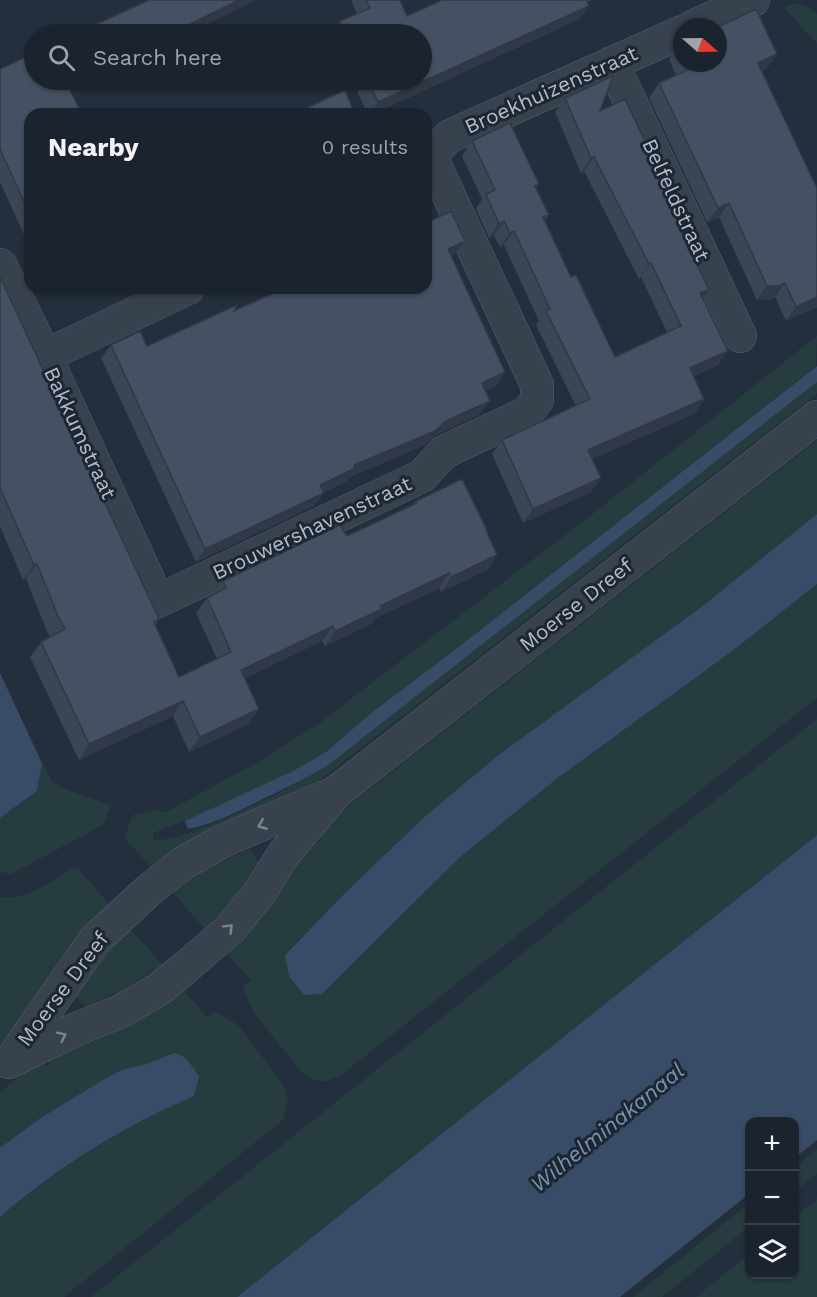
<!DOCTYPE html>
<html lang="en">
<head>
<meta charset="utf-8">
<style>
  body { margin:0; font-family:"Work Sans",sans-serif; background:#242b36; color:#f1f3f6 }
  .controls { position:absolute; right:18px; bottom:18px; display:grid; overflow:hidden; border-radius:12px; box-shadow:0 2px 4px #0004 }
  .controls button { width:54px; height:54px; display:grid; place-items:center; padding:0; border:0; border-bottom:2px solid #39404a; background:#1b232e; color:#f1f3f6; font:30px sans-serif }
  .compass { position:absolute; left:673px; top:18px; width:54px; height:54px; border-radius:50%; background:#1b232e; box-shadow:0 2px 4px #0004; rotate:110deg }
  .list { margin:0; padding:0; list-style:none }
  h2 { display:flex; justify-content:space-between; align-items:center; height:78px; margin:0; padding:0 24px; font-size:26px }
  h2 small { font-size:20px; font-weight:400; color:#a0a4aa }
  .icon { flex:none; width:33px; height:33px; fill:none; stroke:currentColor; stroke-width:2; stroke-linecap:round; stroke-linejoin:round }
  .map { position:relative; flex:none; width:817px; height:1297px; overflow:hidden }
  .search { position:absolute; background:#1b232e; box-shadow:0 2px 4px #0004; left:24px; top:24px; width:408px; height:66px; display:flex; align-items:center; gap:15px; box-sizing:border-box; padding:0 21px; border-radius:33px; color:#a0a4aa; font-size:22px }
  .panel { position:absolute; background:#1b232e; box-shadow:0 2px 4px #0004; left:24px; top:108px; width:408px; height:186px; border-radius:18px }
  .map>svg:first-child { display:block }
  .green { fill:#263c3f }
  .water { fill:#394c67 }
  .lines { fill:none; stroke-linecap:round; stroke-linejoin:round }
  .minor-casing { stroke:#565f6c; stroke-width:34 }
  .tertiary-casing { stroke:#565f6c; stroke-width:34 }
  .minor { stroke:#38414e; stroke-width:33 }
  .tertiary { stroke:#38414e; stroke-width:33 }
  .wall { fill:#3b4654 }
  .shaded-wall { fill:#303945 }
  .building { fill:#455162; stroke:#303945; stroke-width:1.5 }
  .oneway { stroke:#7c8592 }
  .labels { text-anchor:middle; stroke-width:6; stroke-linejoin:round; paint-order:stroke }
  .street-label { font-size:21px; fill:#b4bcc9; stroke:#1d2633 }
  .water-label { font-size:22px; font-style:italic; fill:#7c92b1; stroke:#1d2633 }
</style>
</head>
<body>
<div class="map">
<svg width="817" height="1297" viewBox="0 0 817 1297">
  <rect width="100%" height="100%" fill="#242f3e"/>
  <!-- green -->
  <path class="green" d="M 795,3 L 805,5 L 817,14 L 817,44 L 784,7 Z
    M 817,336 L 816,366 L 456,649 L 370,714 L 326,752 L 293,771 L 210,811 L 153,833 L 153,840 C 185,844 297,785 327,766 L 817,382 L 817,393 L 814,396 L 312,786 L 152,868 L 124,838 L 133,815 L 153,810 L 166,812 L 258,762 L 318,724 L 586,519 Z
    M 817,440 L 817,514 L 700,608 L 423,818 L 344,894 L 285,954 L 322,994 L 459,858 L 555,780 L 731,652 L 817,584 L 817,698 L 340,1076 L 325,1081 L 318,1081 L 304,1075 L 253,1012 L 243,987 L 251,980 L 225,952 L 275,886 L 282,890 L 284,887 L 278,882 L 312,836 L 318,842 L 321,839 L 316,833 L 335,816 Z
    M 817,719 L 817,835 L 237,1297 L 91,1297 Z
    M 42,763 L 51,781 L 62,788 L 111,805 L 103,825 L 11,874 L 0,872 L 0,818 L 37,791 Z
    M 250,849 L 259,863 L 235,897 L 207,928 L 203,927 L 172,892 L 191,877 Z
    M 78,868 L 109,904 L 21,1023 L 0,1044 L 0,897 C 26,901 51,881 72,869 Z
    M 130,928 L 161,963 L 161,966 L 124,989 L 85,1007 L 75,994 L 98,959 Z
    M 182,988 L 207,1017 L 215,1011 L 235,1023 L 242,1030 L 284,1086 L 288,1100 L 283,1120 L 64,1297 L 0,1297 L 0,1217 C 59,1167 123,1127 194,1096 L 185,1058 L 178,1054 L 174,1053 L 147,1064 L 121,1070 L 101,1081 L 39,1119 L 0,1148 L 0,1092 L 41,1059 L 46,1066 L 50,1064 L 45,1056 L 102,1028 L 105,1036 L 109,1035 L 106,1027 Z
    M 817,1149 L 817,1173 L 795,1191 L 795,1167 Z
    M 817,1199 L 817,1297 L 696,1297 L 749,1254 L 750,1274 L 794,1274 L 795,1217 Z
    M 749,1203 L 749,1227 L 662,1297 L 633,1297 Z"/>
  <!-- water -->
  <path class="water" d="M 817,366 L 817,382 L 327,766 C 306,779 283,789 261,800 C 237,812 214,824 188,829 L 185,821 L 293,771 L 326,752 L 370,714 L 456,649 Z
    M 817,514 L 817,584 L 731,652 L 555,780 L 459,858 L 322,994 L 304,995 L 289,976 L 285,955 L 344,894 L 422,819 L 496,757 L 700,608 Z
    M 0,673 L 42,763 L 37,791 L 0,818 Z
    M 817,835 L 817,1140 L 795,1158 L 794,1122 L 750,1122 L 749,1194 L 620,1297 L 237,1297 Z
    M 174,1053 C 186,1054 192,1067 199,1076 L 194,1096 C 123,1127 59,1166 0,1217 L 0,1148 L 39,1119 L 101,1081 L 121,1070 L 147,1064 Z"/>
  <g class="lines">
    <!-- minor casing -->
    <g class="minor-casing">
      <path id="minor" d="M 692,27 L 753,0
        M 612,63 L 740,336
        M 426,158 L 450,136 L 682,32
        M 0,265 L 45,356 L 158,601 L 422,476 L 444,452 L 527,413 L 537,400 L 537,385 L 430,155
        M 45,356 L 188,288"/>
    </g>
    <!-- tertiary casing -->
    <g class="tertiary-casing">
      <path id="tertiary" d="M 11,1060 L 95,940 L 149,890 L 183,863 L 225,840 L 327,796
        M 9,1062 L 72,1031 L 121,1011 L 159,989 L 186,967 L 230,929 L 260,892 L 283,855 L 335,793 L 817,417"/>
    </g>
    <!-- minor -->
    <use href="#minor" class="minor"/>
    <!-- tertiary -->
    <use href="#tertiary" class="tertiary"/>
  </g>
  <!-- wall -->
  <path class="wall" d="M 351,0 L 400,0 L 407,16 L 442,0 L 592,0 L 587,2 L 589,6 L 579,19 L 373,114 L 368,114 L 352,80 L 422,80 L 422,34 L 331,34 L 340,21 L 357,14 Z
    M 682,43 L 682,63 L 718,63 L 777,54 L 767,68 L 762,71 L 817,188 L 817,307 L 786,321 L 775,297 L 769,300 L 757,300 L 719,217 L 707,222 L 649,98 L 659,83 L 676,75 L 669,59 L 679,45 Z
    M 0,69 L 34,80 L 86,80 L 69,87 L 30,114 L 30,248 L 0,182 Z
    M 565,98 L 600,111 L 684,224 L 680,229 L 709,290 L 703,298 L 718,365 L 693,376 L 704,399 L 694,414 L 592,459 L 591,492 L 523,523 L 492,454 L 502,440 L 576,406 L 536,325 L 539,321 L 504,245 L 500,247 L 494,236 L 489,238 L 476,209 L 482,199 L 462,156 L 472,141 L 539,184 L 536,188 L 549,215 L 545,220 L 571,277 L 615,357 L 667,332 L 641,277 L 639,279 L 584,171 L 581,173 L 555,112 Z
    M 426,223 L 455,254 L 451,256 L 505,372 L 496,386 L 485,391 L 480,414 L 436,435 L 425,445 L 350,477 L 346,482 L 324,492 L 314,506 L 196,562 L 101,358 L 111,345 L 147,346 L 234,311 Z
    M 0,277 L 159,619 L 155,625 L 179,677 L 217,659 L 196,613 L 207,598 L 213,595 L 223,581 L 347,536 L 412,505 L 416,501 L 486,531 L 497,555 L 487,570 L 441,592 L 439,588 L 376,618 L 371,624 L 325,646 L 322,641 L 245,678 L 259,709 L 248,724 L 189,752 L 173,716 L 79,760 L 30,657 L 41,642 L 50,637 L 47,631 L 26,579 L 23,580 L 0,526 Z"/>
  <!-- shaded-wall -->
  <path class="shaded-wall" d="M 239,0 L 256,0 L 187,34 L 170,34 Z
    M 589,6 L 579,19 L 373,114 L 370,114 L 378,102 Z
    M 777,54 L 767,68 L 748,77 L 758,63 Z
    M 65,80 L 86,80 L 56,92 Z
    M 594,157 L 584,171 L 581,173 L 591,158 Z
    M 729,203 L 719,217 L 707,222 L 718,208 Z
    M 504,221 L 494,236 L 489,238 L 499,224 Z
    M 514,231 L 504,245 L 500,247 L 510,233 Z
    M 465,241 L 455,254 L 438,262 L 448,249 Z
    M 651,263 L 641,277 L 639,279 L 649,264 Z
    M 785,283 L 775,297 L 769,300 L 757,300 L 767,286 Z
    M 709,290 L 698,304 L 700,293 Z
    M 817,297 L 817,307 L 786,321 L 796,307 Z
    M 728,351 L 718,365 L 680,383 L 690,368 Z
    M 505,372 L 496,386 L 472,397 L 482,383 Z
    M 704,399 L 694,414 L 578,465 L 588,450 Z
    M 490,401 L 480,414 L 436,435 L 425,445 L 350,477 L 346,482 L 311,498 L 320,485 L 354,465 Z
    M 601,478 L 591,492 L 523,523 L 533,509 Z
    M 324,493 L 314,506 L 196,562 L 205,549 Z
    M 497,555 L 487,570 L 441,592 L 451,577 Z
    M 37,564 L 26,579 L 23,580 L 34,565 Z
    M 449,573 L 439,588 L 376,618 L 371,624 L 325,646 L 335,631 L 380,606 Z
    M 333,626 L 322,641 L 231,685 L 241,670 Z
    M 183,701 L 173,716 L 79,760 L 89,744 Z
    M 259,709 L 248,724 L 189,752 L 200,737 Z"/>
  <!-- building -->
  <path class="building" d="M 149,0 L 239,0 L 170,34 L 75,34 Z
    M 366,0 L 400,0 L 407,16 L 442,0 L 586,0 L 589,6 L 378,102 L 368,80 L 422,80 L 422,34 L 347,34 L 340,21 L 370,8 Z
    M 756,9 L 777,54 L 758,63 L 817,188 L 817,297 L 796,307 L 785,283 L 779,286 L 767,286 L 729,203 L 718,208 L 659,83 L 690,69 L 687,63 L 718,63 L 718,27 Z
    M 682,43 L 682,52 L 679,45 Z
    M 34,53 L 34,80 L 65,80 L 82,114 L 30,114 L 30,215 L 0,149 L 0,69 Z
    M 613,76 L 600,111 L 625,99 L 684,224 L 679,227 L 709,290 L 700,293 L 728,351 L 690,368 L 704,399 L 588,450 L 601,478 L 533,509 L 502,440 L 590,399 L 546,311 L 550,309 L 514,231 L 510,233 L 504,221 L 499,224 L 486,194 L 495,190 L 472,141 L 510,123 L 539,184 L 535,186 L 549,215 L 543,217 L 571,277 L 576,275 L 615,357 L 681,326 L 651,263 L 649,264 L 594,157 L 591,158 L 565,98 Z
    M 345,90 L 355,114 L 294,114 Z
    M 451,211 L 465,241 L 448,249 L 505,372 L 482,383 L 490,401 L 446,421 L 435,431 L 354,465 L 355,468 L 320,485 L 324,493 L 205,549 L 111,345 L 140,331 L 147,346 L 237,305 L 234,311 L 284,288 L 426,288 L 426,223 Z
    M 0,277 L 159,619 L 154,622 L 179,677 L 231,652 L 207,598 L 226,588 L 223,581 L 340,525 L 347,536 L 417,503 L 416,501 L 462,479 L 487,530 L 486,530 L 497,555 L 451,577 L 449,573 L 380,606 L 382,609 L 335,631 L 333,626 L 241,670 L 259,709 L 200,737 L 183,701 L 89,744 L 41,642 L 65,629 L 58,616 L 37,564 L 34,565 L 0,488 Z"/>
  <!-- one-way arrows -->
  <defs><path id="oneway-chevron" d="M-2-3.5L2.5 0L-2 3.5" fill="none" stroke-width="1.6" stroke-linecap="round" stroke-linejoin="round" transform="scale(1.5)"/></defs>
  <g class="oneway">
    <use href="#oneway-chevron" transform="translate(262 825) rotate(158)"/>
    <use href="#oneway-chevron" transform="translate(229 928) rotate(-45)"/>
    <use href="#oneway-chevron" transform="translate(62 1036) rotate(-26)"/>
  </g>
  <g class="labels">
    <!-- street labels -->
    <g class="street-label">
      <text transform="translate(551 90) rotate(-24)" y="7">Broekhuizenstraat</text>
      <text transform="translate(676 200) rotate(65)" y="7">Belfeldstraat</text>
      <text transform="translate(80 433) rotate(65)" y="7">Bakkumstraat</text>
      <text transform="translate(312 528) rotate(-25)" y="7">Brouwershavenstraat</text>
      <text transform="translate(576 605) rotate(-38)" y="7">Moerse Dreef</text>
      <text transform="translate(63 989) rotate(-53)" y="7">Moerse Dreef</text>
    </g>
    <!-- water labels -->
    <g class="water-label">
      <text transform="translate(607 1127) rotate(-39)" y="8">Wilhelminakanaal</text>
    </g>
  </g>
</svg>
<div class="controls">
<button>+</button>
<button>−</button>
<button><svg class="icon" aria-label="layers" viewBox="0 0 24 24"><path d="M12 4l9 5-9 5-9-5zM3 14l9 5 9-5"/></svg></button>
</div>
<svg class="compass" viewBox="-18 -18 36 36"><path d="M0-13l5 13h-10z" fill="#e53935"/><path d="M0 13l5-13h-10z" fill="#a0a4aa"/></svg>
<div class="search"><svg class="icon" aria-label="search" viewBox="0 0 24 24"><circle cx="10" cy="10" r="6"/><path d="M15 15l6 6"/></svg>Search here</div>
<section class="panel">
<h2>Nearby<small>0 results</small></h2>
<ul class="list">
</ul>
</section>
</div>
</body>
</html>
